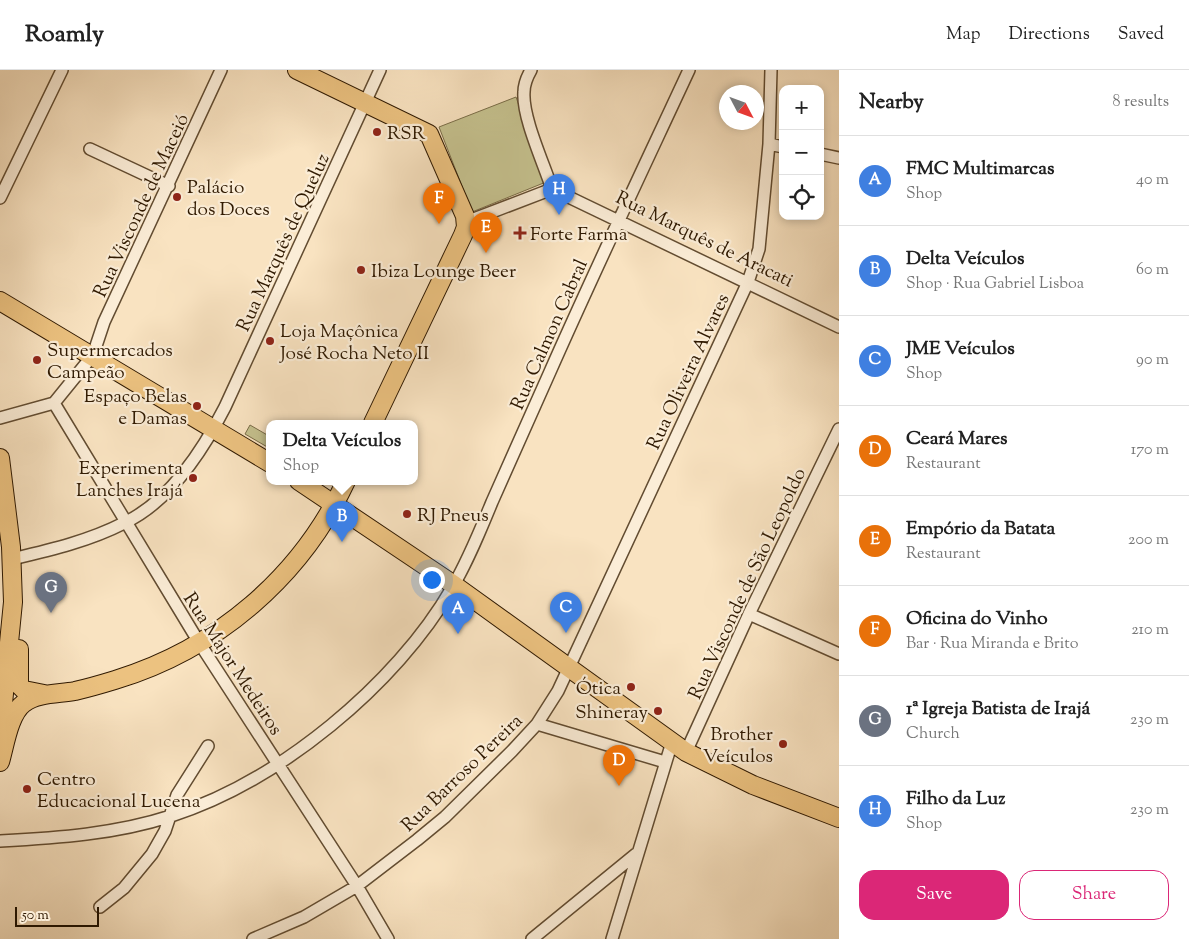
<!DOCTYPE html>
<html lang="en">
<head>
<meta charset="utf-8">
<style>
  body { margin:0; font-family:"Sorts Mill Goudy",serif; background:#f6f6f6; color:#222 }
  .controls { position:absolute; right:15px; top:15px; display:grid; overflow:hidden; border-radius:10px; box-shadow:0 2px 8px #0003 }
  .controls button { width:45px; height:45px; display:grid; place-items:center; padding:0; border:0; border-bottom:1px solid #e0e0e0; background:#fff; color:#222; font:25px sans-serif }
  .compass { position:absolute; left:719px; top:15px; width:45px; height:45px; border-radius:50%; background:#fff; box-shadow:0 2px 8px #0003; rotate:131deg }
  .scale { position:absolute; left:15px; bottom:12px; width:84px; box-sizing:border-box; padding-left:5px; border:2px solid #2f1901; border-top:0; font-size:14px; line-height:18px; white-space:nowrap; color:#2f1901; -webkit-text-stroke:4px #fbedd7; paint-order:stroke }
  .you { position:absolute; left:431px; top:509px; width:18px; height:18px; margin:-12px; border:4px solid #fff; border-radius:50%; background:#1a73e8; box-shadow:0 0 0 8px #1a73e833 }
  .badge { display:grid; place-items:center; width:32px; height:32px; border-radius:50%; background:#db2777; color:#fff; font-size:16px; font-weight:700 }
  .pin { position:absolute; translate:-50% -41px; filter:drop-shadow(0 1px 2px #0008) }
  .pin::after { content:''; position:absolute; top:26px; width:18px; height:15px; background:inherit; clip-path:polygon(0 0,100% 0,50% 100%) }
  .popup { position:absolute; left:266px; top:350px; width:152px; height:65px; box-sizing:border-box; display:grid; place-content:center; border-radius:10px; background:#fff; filter:drop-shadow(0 1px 4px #0005); font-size:16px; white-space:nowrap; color:#767676 }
  .popup b { font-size:19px; color:#222 }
  .popup::after { content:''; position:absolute; left:50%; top:100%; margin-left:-10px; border:10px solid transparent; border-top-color:#fff }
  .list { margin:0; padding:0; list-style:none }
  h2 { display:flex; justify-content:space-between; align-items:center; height:65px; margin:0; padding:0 20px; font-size:21px }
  h2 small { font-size:16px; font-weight:400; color:#767676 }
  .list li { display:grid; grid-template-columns:32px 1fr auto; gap:15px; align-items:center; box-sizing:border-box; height:90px; padding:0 20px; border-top:1px solid #e0e0e0 }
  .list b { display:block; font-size:19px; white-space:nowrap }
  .list p { margin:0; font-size:16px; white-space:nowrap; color:#767676 }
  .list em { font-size:16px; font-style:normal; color:#767676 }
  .actions { display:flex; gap:10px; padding:15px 20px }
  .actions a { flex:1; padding:11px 0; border:1px solid #db2777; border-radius:15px; text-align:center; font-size:18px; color:#db2777 }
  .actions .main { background:#db2777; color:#fff }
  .icon { flex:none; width:28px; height:28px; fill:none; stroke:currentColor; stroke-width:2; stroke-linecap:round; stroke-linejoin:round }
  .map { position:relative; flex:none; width:839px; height:869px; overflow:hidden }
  header { display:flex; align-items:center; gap:30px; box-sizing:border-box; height:70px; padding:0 25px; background:#fff; border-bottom:1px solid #e0e0e0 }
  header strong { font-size:24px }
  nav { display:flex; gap:28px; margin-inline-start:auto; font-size:18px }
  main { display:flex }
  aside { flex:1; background:#fff }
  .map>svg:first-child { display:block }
  .green { fill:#c5c18e; stroke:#7a6d48 }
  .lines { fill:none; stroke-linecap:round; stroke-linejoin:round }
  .minor-casing { stroke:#624c31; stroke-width:14 }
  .primary-casing { stroke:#2f1901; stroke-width:20 }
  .minor { stroke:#fbedd7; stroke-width:11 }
  .primary { stroke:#ecc280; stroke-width:18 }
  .poi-dot { fill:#8f2418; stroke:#fbedd7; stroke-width:2 }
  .labels { text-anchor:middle; stroke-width:4.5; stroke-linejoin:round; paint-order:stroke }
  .poi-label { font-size:19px; fill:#2f1901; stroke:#fbedd7; text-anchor:start }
  .street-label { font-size:19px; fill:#2f1901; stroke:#fbedd7 }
</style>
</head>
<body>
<header>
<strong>Roamly</strong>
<nav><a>Map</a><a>Directions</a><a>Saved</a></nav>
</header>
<main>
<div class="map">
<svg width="839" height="869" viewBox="0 0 839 869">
  <rect width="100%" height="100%" fill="#f9e3c1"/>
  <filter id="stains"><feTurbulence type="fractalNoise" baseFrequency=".004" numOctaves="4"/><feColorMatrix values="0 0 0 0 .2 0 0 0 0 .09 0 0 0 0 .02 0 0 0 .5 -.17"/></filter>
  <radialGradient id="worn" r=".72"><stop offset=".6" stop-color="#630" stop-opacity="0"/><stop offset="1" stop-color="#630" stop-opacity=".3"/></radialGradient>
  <!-- green -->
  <path class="green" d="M 516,27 L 546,112 L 472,142 L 439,57 Z
    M 250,355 L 269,366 L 269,378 L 245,364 Z"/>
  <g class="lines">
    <!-- minor casing -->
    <g class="minor-casing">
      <path id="minor" d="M 531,0 C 527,7 524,14 524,22 C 522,47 544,94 552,119
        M 769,74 L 783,77
        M 90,79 L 169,116
        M 820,84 L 839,88
        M 552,119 L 839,257
        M 0,128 L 62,0
        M 466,152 L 552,119
        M 54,333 L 200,574 L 357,816 L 388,869
        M 0,348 L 54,333 L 93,285 L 104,252 L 221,0
        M 12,489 C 50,480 89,471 124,453 C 169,432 203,380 225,337 L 380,0
        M 749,544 L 839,584
        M 537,654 L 665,692
        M 686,682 L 749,544 L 839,359
        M 0,771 C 57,768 116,764 171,746 C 278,712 396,615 452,518 C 468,491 480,461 492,432 C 511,390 530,347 549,304 C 594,202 642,101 689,0
        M 100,837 L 124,818 L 152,784 L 165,761 L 177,725 L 208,676
        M 253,869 L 304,847 L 357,816 L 417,770 L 445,747 L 512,681 L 537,654 L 558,621 L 748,212 L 759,179 L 769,74 L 771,0
        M 532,869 L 636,784
        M 612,869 L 672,672"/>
    </g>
    <!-- primary casing -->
    <g class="primary-casing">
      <path id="primary" d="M 297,0 L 429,64 L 465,146 L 466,157 L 463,165 L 373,353
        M 0,231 L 270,393
        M 0,388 L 11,477 L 13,532 L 0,664
        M 299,411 L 454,515 L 686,682 L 753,715 L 839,748
        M 19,579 L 19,615 L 24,620 L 44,624
        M 0,692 C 5,675 9,644 24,633 C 37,623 59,624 75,621 C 88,618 102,614 115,610 C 217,579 301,507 346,411"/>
    </g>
    <!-- minor -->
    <use href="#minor" class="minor"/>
    <!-- primary -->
    <use href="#primary" class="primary"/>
  </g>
  <!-- markers -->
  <g class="poi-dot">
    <circle cx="377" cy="62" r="5"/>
    <circle cx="177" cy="127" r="5"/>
    <path d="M517.5 155.5h5v5h5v5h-5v5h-5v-5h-5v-5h5z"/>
    <circle cx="361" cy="200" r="5"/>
    <circle cx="270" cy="271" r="5"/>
    <circle cx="37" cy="290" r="5"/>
    <circle cx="197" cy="336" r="5"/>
    <circle cx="193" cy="408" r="5"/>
    <circle cx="407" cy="444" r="5"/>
    <circle cx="631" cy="617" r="5"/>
    <circle cx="658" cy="641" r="5"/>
    <circle cx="783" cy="674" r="5"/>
    <circle cx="27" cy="719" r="5"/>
  </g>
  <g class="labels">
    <!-- poi labels -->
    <g class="poi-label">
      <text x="387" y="69">RSR</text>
      <text x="187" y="123">Palácio<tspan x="187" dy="22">dos Doces</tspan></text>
      <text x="530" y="170">Forte Farma</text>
      <text x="371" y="207">Ibiza Lounge Beer</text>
      <text x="280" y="267">Loja Maçônica<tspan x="280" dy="22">José Rocha Neto II</tspan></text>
      <text x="47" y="286">Supermercados<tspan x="47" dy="22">Campeão</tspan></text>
      <text x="187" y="332" text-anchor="end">Espaço Belas<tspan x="187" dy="22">e Damas</tspan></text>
      <text x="183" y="404" text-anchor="end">Experimenta<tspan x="183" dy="22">Lanches Irajá</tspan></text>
      <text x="417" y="451">RJ Pneus</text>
      <text x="621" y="624" text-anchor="end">Ótica</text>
      <text x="648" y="648" text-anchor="end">Shineray</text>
      <text x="773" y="670" text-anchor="end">Brother<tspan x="773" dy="22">Veículos</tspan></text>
      <text x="37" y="715">Centro<tspan x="37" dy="22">Educacional Lucena</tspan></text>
    </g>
    <!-- street labels -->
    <g class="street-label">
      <text transform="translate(140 135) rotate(-65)" y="7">Rua Visconde de Maceió</text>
      <text transform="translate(705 168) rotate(26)" y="7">Rua Marquês de Aracati</text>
      <text transform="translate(282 172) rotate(-65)" y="7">Rua Marquês de Queluz</text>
      <text transform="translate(548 264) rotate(-66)" y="7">Rua Calmon Cabral</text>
      <text transform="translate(687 301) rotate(-65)" y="7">Rua Oliveira Alvares</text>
      <text transform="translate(746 513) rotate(-65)" y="7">Rua Visconde de São Leopoldo</text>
      <text transform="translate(234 593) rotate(57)" y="7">Rua Major Medeiros</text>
      <text transform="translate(461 702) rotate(-44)" y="7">Rua Barroso Pereira</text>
    </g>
  </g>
  <rect width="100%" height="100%" filter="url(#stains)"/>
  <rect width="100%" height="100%" fill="url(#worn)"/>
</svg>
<div class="controls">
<button>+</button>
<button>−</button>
<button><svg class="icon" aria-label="locate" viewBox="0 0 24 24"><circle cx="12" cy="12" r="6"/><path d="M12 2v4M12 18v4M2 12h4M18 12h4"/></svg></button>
</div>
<svg class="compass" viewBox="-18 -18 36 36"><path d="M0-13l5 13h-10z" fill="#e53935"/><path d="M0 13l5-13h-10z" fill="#767676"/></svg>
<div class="scale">50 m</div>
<div class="you"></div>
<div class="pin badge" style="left:458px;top:564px;background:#3f7fe0">A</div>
<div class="pin badge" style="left:342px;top:472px;background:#3f7fe0">B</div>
<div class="popup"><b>Delta Veículos</b>Shop</div>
<div class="pin badge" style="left:566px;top:563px;background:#3f7fe0">C</div>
<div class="pin badge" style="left:619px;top:716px;background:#e8710a">D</div>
<div class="pin badge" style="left:486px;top:183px;background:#e8710a">E</div>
<div class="pin badge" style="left:439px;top:154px;background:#e8710a">F</div>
<div class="pin badge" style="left:51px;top:543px;background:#6b7280">G</div>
<div class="pin badge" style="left:559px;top:145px;background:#3f7fe0">H</div>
</div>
<aside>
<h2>Nearby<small>8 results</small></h2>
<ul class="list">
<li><span class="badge" style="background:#3f7fe0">A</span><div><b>FMC Multimarcas</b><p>Shop</p></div><em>40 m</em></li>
<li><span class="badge" style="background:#3f7fe0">B</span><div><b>Delta Veículos</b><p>Shop · Rua Gabriel Lisboa</p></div><em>60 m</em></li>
<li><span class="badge" style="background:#3f7fe0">C</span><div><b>JME Veículos</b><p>Shop</p></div><em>90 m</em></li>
<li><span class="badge" style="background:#e8710a">D</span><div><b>Ceará Mares</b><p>Restaurant</p></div><em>170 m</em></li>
<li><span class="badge" style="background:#e8710a">E</span><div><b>Empório da Batata</b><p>Restaurant</p></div><em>200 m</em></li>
<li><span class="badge" style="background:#e8710a">F</span><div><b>Oficina do Vinho</b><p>Bar · Rua Miranda e Brito</p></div><em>210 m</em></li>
<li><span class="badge" style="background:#6b7280">G</span><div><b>1ª Igreja Batista de Irajá</b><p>Church</p></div><em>230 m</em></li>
<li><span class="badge" style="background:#3f7fe0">H</span><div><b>Filho da Luz</b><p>Shop</p></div><em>230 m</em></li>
</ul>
<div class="actions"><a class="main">Save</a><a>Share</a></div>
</aside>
</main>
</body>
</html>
